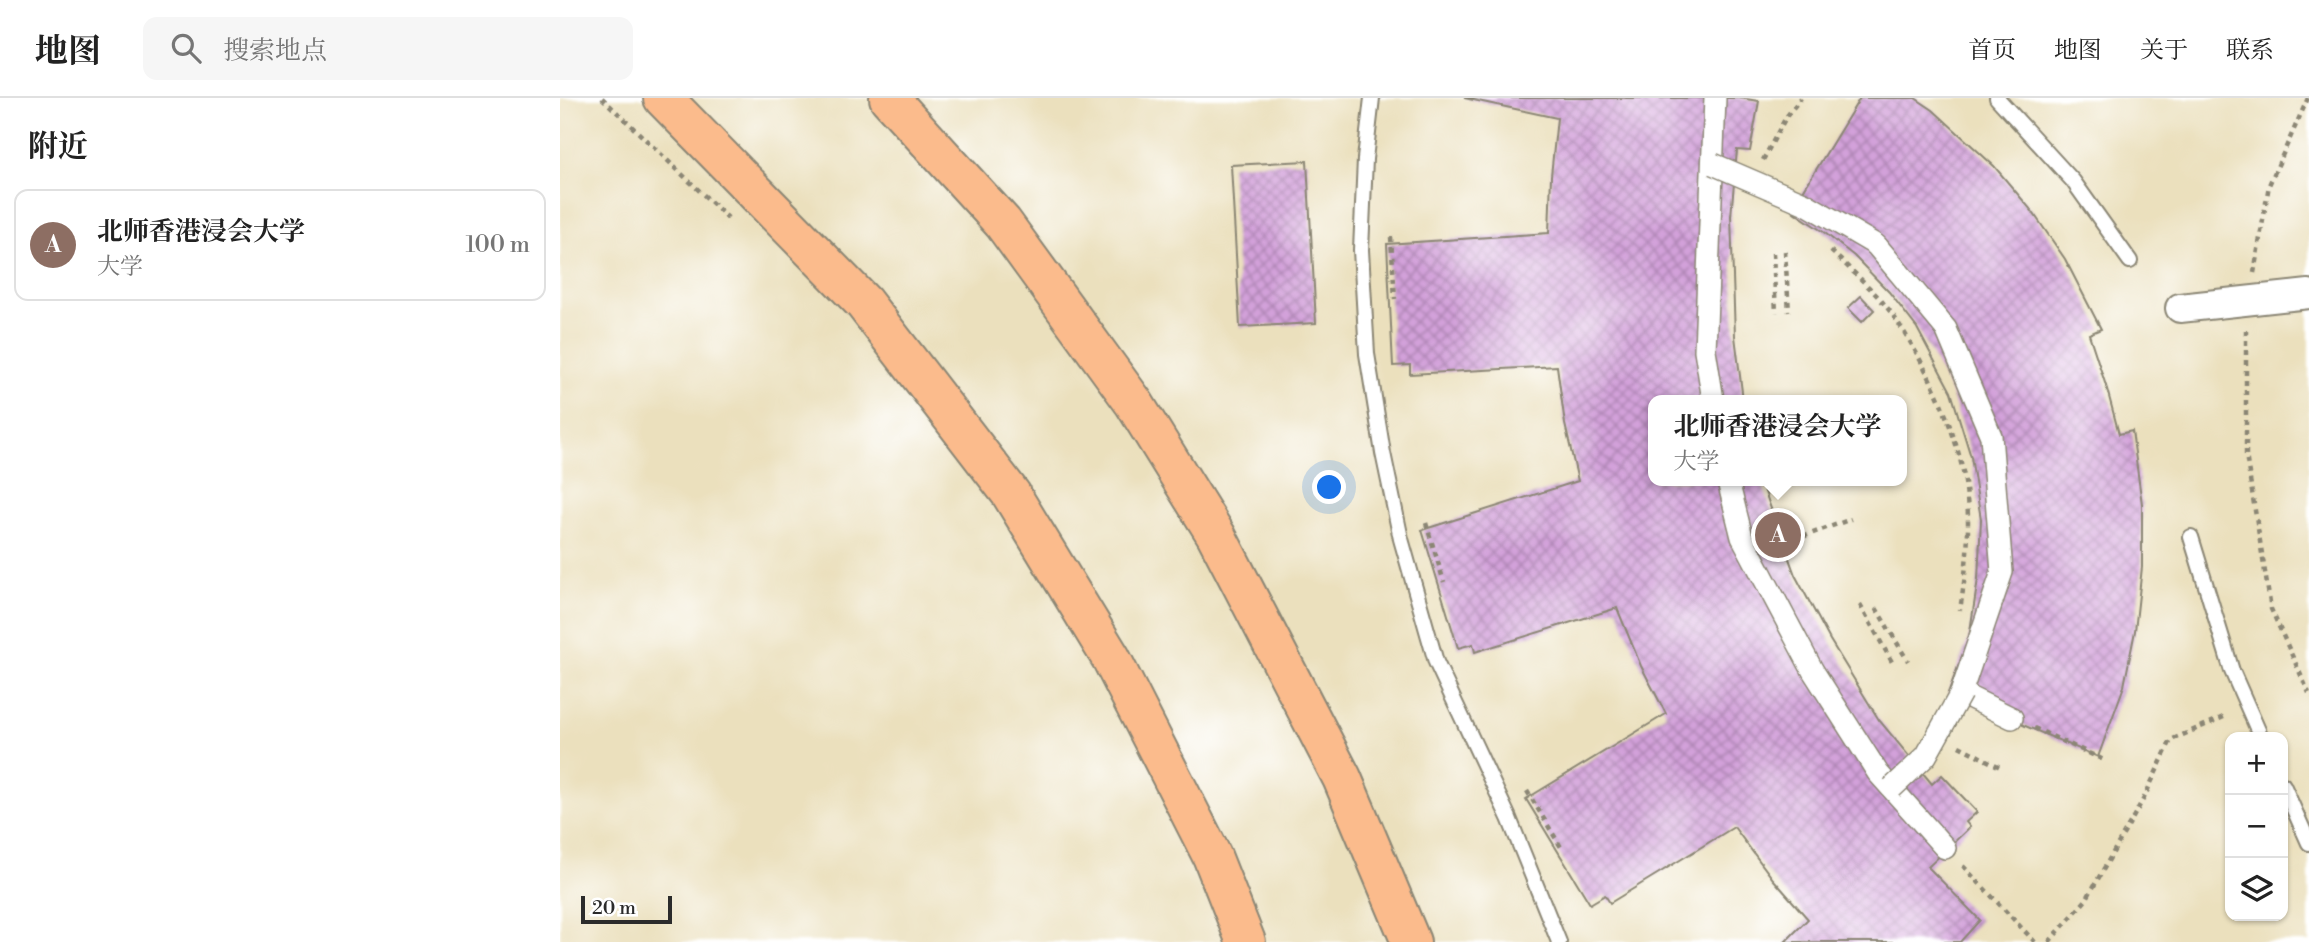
<!DOCTYPE html>
<html lang="zh">
<head>
<meta charset="utf-8">
<style>
  body { margin:0; font-family:"Libre Bodoni","Noto Serif SC",serif; background:#f6f6f6; color:#222 }
  .controls { position:absolute; right:21px; bottom:21px; display:grid; overflow:hidden; border-radius:14px; box-shadow:0 2px 5px #0004 }
  .controls button { width:63px; height:63px; display:grid; place-items:center; padding:0; border:0; border-bottom:2px solid #e0e0e0; background:#fff; color:#222; font:35px sans-serif }
  .scale { position:absolute; left:21px; bottom:18px; width:91px; box-sizing:border-box; padding-left:7px; border:4px solid #2b2b2b; border-top:0; font-size:19px; line-height:24px; white-space:nowrap; color:#2b2b2b; -webkit-text-stroke:5px #fff; paint-order:stroke }
  .you { position:absolute; left:770px; top:390px; width:24px; height:24px; margin:-18px; border:5px solid #fff; border-radius:50%; background:#1a73e8; box-shadow:0 0 0 10px #1a73e833 }
  .badge { display:grid; place-items:center; width:46px; height:46px; border-radius:50%; background:#b5179e; color:#fff; font-size:23px; font-weight:700 }
  .pin { position:absolute; translate:-50% -50%; border:4px solid #fff; box-shadow:0 2px 7px #0006 }
  .popup { position:absolute; left:1088px; top:297px; width:259px; height:91px; box-sizing:border-box; display:grid; place-content:center; border-radius:14px; background:#fff; filter:drop-shadow(0 2px 5px #0005); font-size:23px; white-space:nowrap; color:#767676 }
  .popup b { font-size:26px; color:#222 }
  .popup::after { content:''; position:absolute; left:50%; top:100%; margin-left:-14px; border:14px solid transparent; border-top-color:#fff }
  .list { margin:0; padding:0; list-style:none }
  h2 { display:flex; justify-content:space-between; align-items:center; height:91px; margin:0; padding:0 28px; font-size:30px }
  h2 small { font-size:23px; font-weight:400; color:#767676 }
  .list li { display:grid; grid-template-columns:46px 1fr auto; gap:21px; align-items:center; box-sizing:border-box; height:112px; margin:0 14px 14px; padding:0 14px; border:2px solid #e0e0e0; border-radius:14px }
  .list b { display:block; font-size:26px; white-space:nowrap }
  .list p { margin:0; font-size:23px; white-space:nowrap; color:#767676 }
  .list em { font-size:23px; font-style:normal; color:#767676 }
  .icon { flex:none; width:38px; height:38px; fill:none; stroke:currentColor; stroke-width:2; stroke-linecap:round; stroke-linejoin:round }
  .map { position:relative; flex:none; width:1749px; height:844px; overflow:hidden }
  header { display:flex; align-items:center; gap:42px; box-sizing:border-box; height:98px; padding:0 35px; background:#fff; border-bottom:2px solid #e0e0e0 }
  header strong { font-size:33px }
  nav { display:flex; gap:38px; margin-inline-start:auto; font-size:24px }
  .search { width:490px; height:63px; background:#f6f6f6; display:flex; align-items:center; gap:18px; box-sizing:border-box; padding:0 24px; border-radius:14px; color:#767676; font-size:26px }
  main { display:flex }
  aside { flex:1; background:#fff }
  .map>svg:first-child { display:block }
  .building { fill:url(#building-cross-hatch) }
  .lines { fill:none; stroke-linecap:round; stroke-linejoin:round }
  .service-casing { stroke:#8b8674; stroke-width:18 }
  .pedestrian-casing { stroke:#8b8674; stroke-width:24 }
  .minor-casing { stroke:#8b8674; stroke-width:32 }
  .primary-casing { stroke:#8b8674; stroke-width:42 }
  .path { stroke:#8b8674; stroke-width:4.5; stroke-dasharray:5 5; stroke-linecap:butt }
  .service { stroke:#fff; stroke-width:14 }
  .pedestrian { stroke:#fff; stroke-width:21 }
  .minor { stroke:#fff; stroke-width:28 }
  .primary { stroke:#fbbb8c; stroke-width:38 }
  .pedestrian-bridge-casing { stroke:#8b8674; stroke-width:24; stroke-linecap:butt }
  .pedestrian-bridge { stroke:#fff; stroke-width:21 }
</style>
</head>
<body>
<header>
<strong>地图</strong>
<div class="search"><svg class="icon" aria-label="search" viewBox="0 0 24 24"><circle cx="10" cy="10" r="6"/><path d="M15 15l6 6"/></svg>搜索地点</div>
<nav><a>首页</a><a>地图</a><a>关于</a><a>联系</a></nav>
</header>
<main>
<aside>
<h2>附近<small></small></h2>
<ul class="list">
<li><span class="badge" style="background:#8d6e63">A</span><div><b>北师香港浸会大学</b><p>大学</p></div><em>100 m</em></li>
</ul>
</aside>
<div class="map">
<svg width="1749" height="844" viewBox="0 0 1749 844">
  <defs>
    <pattern id="building-cross-hatch" width="8" height="8" patternUnits="userSpaceOnUse" patternTransform="scale(1.75)"><rect width="8" height="8" fill="#d3a1da"/><path d="M0 0l8 8M0 8l8-8" fill="none" stroke="#ab83b1"/></pattern>
  </defs>
  <rect width="100%" height="100%" fill="#fff"/>
  <filter id="ink" filterUnits="userSpaceOnUse"><feTurbulence type="fractalNoise" baseFrequency=".0143" numOctaves="2"/><feDisplacementMap in="SourceGraphic" scale="14" xChannelSelector="R" yChannelSelector="G"/><feConvolveMatrix kernelMatrix="1 2 1 2 8 2 1 2 1" color-interpolation-filters="sRGB"/></filter>
  <filter id="wash" filterUnits="userSpaceOnUse"><feTurbulence type="fractalNoise" baseFrequency=".00686" numOctaves="4" result="noise"/><feDisplacementMap in="SourceGraphic" scale="28" xChannelSelector="R" yChannelSelector="G"/><feGaussianBlur stdDeviation="1.57" result="paint"/><feColorMatrix in="noise" values="0 0 0 0 0 0 0 0 0 0 0 0 0 0 0 0 0 1.4 0 .05"/><feComposite in="paint" operator="in"/></filter>
  <g filter="url(#wash)">
    <rect width="100%" height="100%" fill="#ebe0bd"/>
    <g id="blocks">
      <!-- building -->
      <path class="building" d="M 904,0 L 1179,0 L 1199,3 L 1190,53 L 1177,52 L 1171,118 L 1175,238 L 1183,302 L 1094,302 L 1094,383 L 1201,383 L 1235,477 L 1270,542 L 1319,622 L 1372,686 L 1382,677 L 1417,714 L 1406,724 L 1410,729 L 1368,769 L 1420,822 L 1400,844 L 1225,844 L 1248,821 L 1213,781 L 1174,729 L 1050,805 L 1045,797 L 1030,806 L 966,701 L 1106,616 L 1081,568 L 1057,510 L 915,554 L 913,546 L 898,550 L 862,432 L 1018,383 L 1005,326 L 997,268 L 850,276 L 850,267 L 833,268 L 827,146 L 989,135 L 991,78 L 997,20 Z
        M 1300,0 L 1355,0 L 1373,12 L 1434,68 L 1472,113 L 1505,161 L 1541,231 L 1529,236 L 1547,291 L 1559,336 L 1572,333 L 1582,406 L 1582,469 L 1575,533 L 1564,588 L 1538,659 L 1388,595 L 1409,540 L 1418,481 L 1421,421 L 1411,359 L 1391,294 L 1357,230 L 1329,194 L 1294,158 L 1265,135 L 1234,114 L 1240,98 Z
        M 747,63 L 756,225 L 680,229 L 671,67 Z
        M 1301,198 L 1314,212 L 1302,224 L 1288,210 Z"/>
    </g>
  </g>
  <g filter="url(#ink)">
    <use href="#blocks" fill-opacity="0" stroke="#8b8674" stroke-width="2"/>
    <g class="lines">
      <!-- service casing -->
      <g class="service-casing">
        <path id="service" d="M 812,0 L 805,61 L 801,152 L 807,256 L 823,355 L 841,441 L 876,564 L 949,720 L 999,844
          M 1437,0 L 1513,83 L 1570,163
          M 1631,439 L 1672,573 L 1701,639
          M 1723,687 L 1749,745"/>
      </g>
      <!-- pedestrian casing -->
      <g class="pedestrian-casing">
        <path id="pedestrian" d="M 1246,106 L 1316,147 L 1386,231 L 1431,338 L 1442,474 L 1401,595 L 1452,620
          M 1153,302 L 1145,252 L 1155,0
          M 1168,383 L 1182,439 L 1253,573 L 1318,675 L 1385,750"/>
      </g>
      <!-- minor casing -->
      <g class="minor-casing">
        <path id="minor" d="M 1620,210 L 1749,196"/>
      </g>
      <!-- primary casing -->
      <g class="primary-casing">
        <path id="primary" d="M 103,0 L 304,205 L 451,396 L 551,560 L 652,758 L 686,844
          M 329,0 L 443,125 L 574,305 L 656,437 L 782,680 L 851,844"/>
      </g>
      <!-- path -->
      <path class="path" d="M 42,0 L 168,120
        M 1203,62 L 1226,19 L 1241,0
        M 831,139 L 835,201
        M 1225,153 L 1229,214
        M 1271,153 C 1294,175 1319,196 1337,223 C 1369,271 1402,343 1407,400 C 1410,438 1406,475 1400,512
        M 1213,155 L 1216,215
        M 1694,175 L 1709,87 L 1748,0
        M 1686,232 L 1686,357 L 1711,511 L 1749,595
        M 866,425 L 884,484
        M 1215,449 L 1291,421
        M 1300,507 L 1332,564
        M 1316,510 L 1348,563
        M 1474,630 L 1546,663
        M 1399,648 L 1442,670
        M 967,693 L 1001,749
        M 1403,768 L 1475,844
        M 1489,844 L 1526,802 L 1584,700 L 1611,642 L 1668,617"/>
      <!-- service -->
      <use href="#service" class="service"/>
      <!-- pedestrian -->
      <use href="#pedestrian" class="pedestrian"/>
      <!-- minor -->
      <use href="#minor" class="minor"/>
      <!-- primary -->
      <use href="#primary" class="primary"/>
      <!-- pedestrian-bridge casing -->
      <g class="pedestrian-bridge-casing">
        <path id="pedestrian-bridge" d="M 1153,66 L 1246,106
          M 1332,690 L 1366,658 L 1401,595"/>
      </g>
      <!-- pedestrian-bridge -->
      <use href="#pedestrian-bridge" class="pedestrian-bridge"/>
    </g>
  </g>
</svg>
<div class="controls">
<button>+</button>
<button>−</button>
<button><svg class="icon" aria-label="layers" viewBox="0 0 24 24"><path d="M12 4l9 5-9 5-9-5zM3 14l9 5 9-5"/></svg></button>
</div>
<div class="scale">20 m</div>
<div class="you"></div>
<div class="pin badge" style="left:1218px;top:437px;background:#8d6e63">A</div>
<div class="popup"><b>北师香港浸会大学</b>大学</div>
</div>
</main>
</body>
</html>
